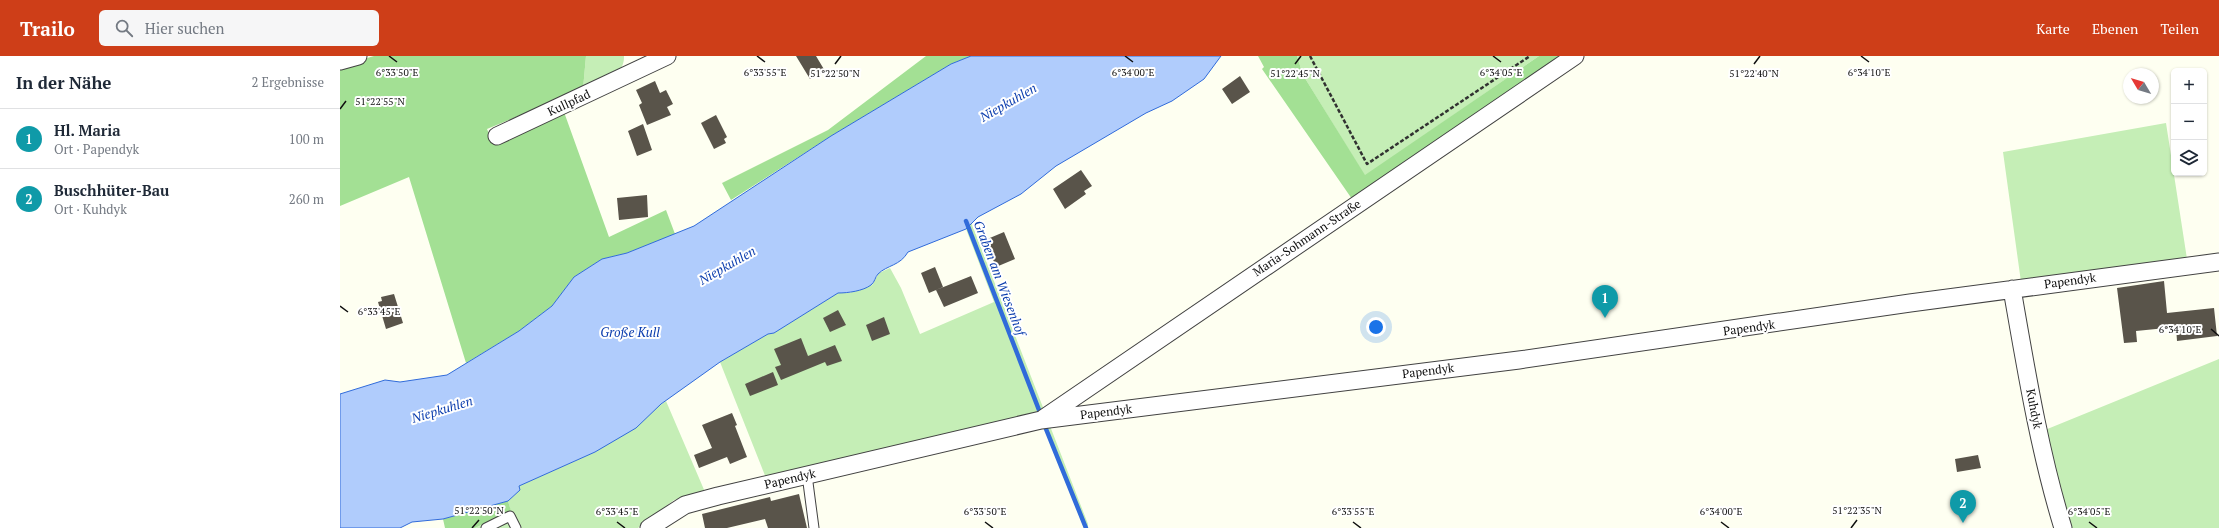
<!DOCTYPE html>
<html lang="de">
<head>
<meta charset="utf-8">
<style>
  body { margin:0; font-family:"PT Serif",serif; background:#f6f6f7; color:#1f2937 }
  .controls { position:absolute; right:12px; top:12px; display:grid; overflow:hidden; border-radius:6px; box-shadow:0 1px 3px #0004 }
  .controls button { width:36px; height:36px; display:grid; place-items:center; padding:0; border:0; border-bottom:1px solid #e0e1e3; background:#fff; color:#1f2937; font:20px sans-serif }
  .compass { position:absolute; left:1783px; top:12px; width:36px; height:36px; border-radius:50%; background:#fff; box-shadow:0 1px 3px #0004; rotate:308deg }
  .you { position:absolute; left:1036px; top:271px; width:14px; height:14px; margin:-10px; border:3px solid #fff; border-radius:50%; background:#1a73e8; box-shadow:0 0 0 6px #1a73e833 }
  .badge { display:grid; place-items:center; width:26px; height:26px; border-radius:50%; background:#ce3e18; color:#fff; font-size:13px; font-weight:700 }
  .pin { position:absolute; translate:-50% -33px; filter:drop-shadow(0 1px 2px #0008) }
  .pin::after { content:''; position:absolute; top:21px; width:14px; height:12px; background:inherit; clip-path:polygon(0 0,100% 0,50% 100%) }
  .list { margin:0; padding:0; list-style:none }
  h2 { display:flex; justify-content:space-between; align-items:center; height:52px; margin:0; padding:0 16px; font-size:17px }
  h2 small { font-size:13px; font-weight:400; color:#747a83 }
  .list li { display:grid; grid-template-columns:26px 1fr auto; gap:12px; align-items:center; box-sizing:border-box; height:60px; padding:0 16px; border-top:1px solid #e0e1e3 }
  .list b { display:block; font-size:15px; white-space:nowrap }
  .list p { margin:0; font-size:13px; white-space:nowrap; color:#747a83 }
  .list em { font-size:13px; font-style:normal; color:#747a83 }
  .icon { flex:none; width:22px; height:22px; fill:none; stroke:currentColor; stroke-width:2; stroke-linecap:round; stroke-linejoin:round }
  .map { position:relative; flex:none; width:1879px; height:472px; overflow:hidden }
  header { display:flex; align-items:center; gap:24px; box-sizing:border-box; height:56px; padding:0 20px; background:#ce3e18; color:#fff }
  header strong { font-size:19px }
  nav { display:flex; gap:22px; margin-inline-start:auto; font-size:14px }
  .search { width:280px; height:36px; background:#f6f6f7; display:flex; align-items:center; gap:10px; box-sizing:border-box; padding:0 14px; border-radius:6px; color:#747a83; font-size:15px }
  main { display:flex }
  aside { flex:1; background:#fff }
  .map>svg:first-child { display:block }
  .green { fill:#c5eeb6 }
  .forest { fill:#a3e094 }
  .water { fill:#b0ccfc; stroke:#306bda }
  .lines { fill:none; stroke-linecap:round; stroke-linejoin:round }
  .stream { stroke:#306bda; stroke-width:4.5 }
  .building { fill:#59544a }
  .service-casing { stroke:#424242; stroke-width:11 }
  .minor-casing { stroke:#424242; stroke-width:19 }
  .path { stroke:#313131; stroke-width:2.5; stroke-dasharray:4 2; stroke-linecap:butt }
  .service { stroke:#fff; stroke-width:9 }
  .minor { stroke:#fff; stroke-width:17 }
  .ticks { fill:none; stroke:#0f0f0f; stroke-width:1.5 }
  .labels { text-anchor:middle; stroke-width:4; stroke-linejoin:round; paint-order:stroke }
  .street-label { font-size:12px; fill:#0f0f0f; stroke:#fff }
  .water-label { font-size:13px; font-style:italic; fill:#0b3dae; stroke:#fff }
  .ticks-label { font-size:10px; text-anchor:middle; fill:#0f0f0f; stroke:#fff; stroke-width:4; stroke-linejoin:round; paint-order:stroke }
</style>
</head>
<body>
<header>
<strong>Trailo</strong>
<div class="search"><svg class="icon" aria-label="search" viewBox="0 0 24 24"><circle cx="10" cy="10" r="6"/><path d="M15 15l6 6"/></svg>Hier suchen</div>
<nav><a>Karte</a><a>Ebenen</a><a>Teilen</a></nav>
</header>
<main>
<aside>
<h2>In der Nähe<small>2 Ergebnisse</small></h2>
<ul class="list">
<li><span class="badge" style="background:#0f9aa8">1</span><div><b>Hl. Maria</b><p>Ort · Papendyk</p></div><em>100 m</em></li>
<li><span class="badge" style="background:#0f9aa8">2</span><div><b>Buschhüter-Bau</b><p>Ort · Kuhdyk</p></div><em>260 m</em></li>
</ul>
</aside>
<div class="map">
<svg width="1879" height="472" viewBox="0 0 1879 472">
  <rect width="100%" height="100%" fill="#fefff1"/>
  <!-- green -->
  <path class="green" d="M 246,0 L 284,0 C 285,21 260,26 243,33 Z
    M 957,0 L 1199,0 L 1025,120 L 963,19 Z
    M 1826,67 L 1847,203 L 1681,226 L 1663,96 Z
    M 631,166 L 704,354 L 426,422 L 380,306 L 428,278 L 434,277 L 498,237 L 509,237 L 532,229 L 539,217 L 550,212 L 561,232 L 580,278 L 654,246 L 626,173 Z
    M 1879,303 L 1879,472 L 1724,472 L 1700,376 Z
    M 326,345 L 365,436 L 334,444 L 298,472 L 135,472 L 171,456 L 168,445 L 180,434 L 179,430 L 255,396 Z
    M 710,370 L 748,468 L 748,472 L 744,472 L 704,371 Z"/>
  <!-- forest -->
  <path class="forest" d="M 34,0 L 246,0 L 243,33 L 147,73 L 152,85 L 224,56 L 269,181 L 326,154 L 335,178 L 287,197 L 262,203 L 234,221 L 212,250 L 179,275 L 126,307 L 69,121 L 0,150 L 0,10 Z
    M 586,0 L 631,0 L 611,8 L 491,80 L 391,144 L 382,127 L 488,74 Z
    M 918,0 L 957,0 L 963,19 L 1025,119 L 1199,0 L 1220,0 L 1012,143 L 922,13 L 924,11 Z
    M 168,445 L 171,455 L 135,472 L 105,472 L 103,463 Z"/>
  <!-- water -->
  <path class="water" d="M 631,0 L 881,0 L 864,23 L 832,45 L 806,57 L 716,110 L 681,138 L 638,161 L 626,173 L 568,196 C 560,210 547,209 538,218 C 535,221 535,226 531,229 C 523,235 508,237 498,237 L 434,277 L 428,278 L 380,306 L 321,348 L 296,372 L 255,396 L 179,430 L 180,434 L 168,445 L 103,463 L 72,466 L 60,472 L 0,472 L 0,338 L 45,324 L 60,326 L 107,319 L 179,275 L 212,250 L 234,221 L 262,203 L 287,197 L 354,170 L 491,80 L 611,8 Z"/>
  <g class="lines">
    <!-- stream -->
    <path class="stream" d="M 626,165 L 699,354
      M 706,373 L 746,472"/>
  </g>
  <!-- building -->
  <path class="building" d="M 456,0 L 476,0 L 485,15 L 470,23 Z
    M 900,20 L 910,36 L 892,48 L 882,33 Z
    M 315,25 L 320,37 L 326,34 L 333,48 L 327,51 L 331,59 L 307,69 L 299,49 L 302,47 L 296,34 Z
    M 376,59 L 387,81 L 384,83 L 386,87 L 374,93 L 361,67 Z
    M 303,68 L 312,94 L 297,100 L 288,75 Z
    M 741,114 L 752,130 L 744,135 L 746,138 L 725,153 L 713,133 Z
    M 307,139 L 308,161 L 279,164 L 277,142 Z
    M 664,176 L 675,203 L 656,211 L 645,184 Z
    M 595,211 L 603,231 L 589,237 L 581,217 Z
    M 631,220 L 638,237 L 604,251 L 596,234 Z
    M 1824,225 L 1827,257 L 1874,252 L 1877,280 L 1837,285 L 1836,271 L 1796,275 L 1797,286 L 1784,287 L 1777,232 Z
    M 54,238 L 63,267 L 46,273 L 38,246 L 42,245 L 41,241 Z
    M 498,254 L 506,269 L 490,276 L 483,262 Z
    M 544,261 L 550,278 L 532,285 L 526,269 Z
    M 461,282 L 468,300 L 495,289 L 502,305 L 487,310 L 485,306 L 441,324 L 435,311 L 441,309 L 434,293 Z
    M 433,316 L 438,329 L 410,340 L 405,328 Z
    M 392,357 L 397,369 L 395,370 L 407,401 L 390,408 L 387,401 L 359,412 L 354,399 L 372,392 L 362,369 Z
    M 1638,399 L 1641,412 L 1617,416 L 1615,403 Z
    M 459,438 L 467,472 L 428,472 L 425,463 L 387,472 L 365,472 L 362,458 L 430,441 L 431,445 Z"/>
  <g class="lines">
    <!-- service casing -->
    <g class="service-casing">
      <path id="service" d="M 467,419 L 474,472
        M 146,472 L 170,460 L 176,472"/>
    </g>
    <!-- minor casing -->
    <g class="minor-casing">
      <path id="minor" d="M 0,5 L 18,0
        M 157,80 L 327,0
        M 1672,233 C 1686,313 1699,394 1723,472
        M 704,362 L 1235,0
        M 309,472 L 345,449 L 378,440 L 701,364 L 1179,304 L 1570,247 L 1879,206"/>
    </g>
    <!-- path -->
    <path class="path" d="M 970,0 L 1027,108 L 1190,0"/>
    <!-- service -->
    <use href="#service" class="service"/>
    <!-- minor -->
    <use href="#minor" class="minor"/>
  </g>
  <!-- ticks -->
  <path class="ticks" d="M 49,0 L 57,6M 417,0 L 425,6M 785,0 L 793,6M 1153,0 L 1161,6M 1521,0 L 1529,6M 495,8 L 501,0M 955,8 L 961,0M 1414,8 L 1420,0M 0,53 L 6,45M 0,250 L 8,256M 1871,273 L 1879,280M 277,466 L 285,472M 645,466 L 653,472M 1013,466 L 1021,472M 1381,466 L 1389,472M 1749,466 L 1757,472M 132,472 L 139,464M 1511,472 L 1517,464"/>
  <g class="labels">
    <!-- street labels -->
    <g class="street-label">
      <text transform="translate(229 47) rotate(-25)" y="4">Kullpfad</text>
      <text transform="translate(967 182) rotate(-34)" y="4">Maria-Sohmann-Straße</text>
      <text transform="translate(1730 225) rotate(-8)" y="4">Papendyk</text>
      <text transform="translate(1409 272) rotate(-8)" y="4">Papendyk</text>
      <text transform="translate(1088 315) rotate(-7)" y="4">Papendyk</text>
      <text transform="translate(1694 353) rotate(79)" y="4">Kuhdyk</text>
      <text transform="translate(766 356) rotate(-7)" y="4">Papendyk</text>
      <text transform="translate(450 423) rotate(-13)" y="4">Papendyk</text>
    </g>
    <!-- water labels -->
    <g class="water-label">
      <text transform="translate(668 46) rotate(-30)" y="5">Niepkuhlen</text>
      <text transform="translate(387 209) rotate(-30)" y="5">Niepkuhlen</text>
      <text transform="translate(660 222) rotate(69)" y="5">Graben am Wiesenhof</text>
      <text x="290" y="281">Große Kull</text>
      <text transform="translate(102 353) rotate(-17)" y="5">Niepkuhlen</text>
    </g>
  </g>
  <g class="ticks-label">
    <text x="57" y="20">6°33'50"E</text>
    <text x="425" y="20">6°33'55"E</text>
    <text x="793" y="20">6°34'00"E</text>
    <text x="1161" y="20">6°34'05"E</text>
    <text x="1529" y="20">6°34'10"E</text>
    <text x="495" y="21">51°22'50"N</text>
    <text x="955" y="21">51°22'45"N</text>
    <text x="1414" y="21">51°22'40"N</text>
    <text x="40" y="49">51°22'55"N</text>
    <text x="39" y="259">6°33'45"E</text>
    <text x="1840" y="277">6°34'10"E</text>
    <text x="139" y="458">51°22'50"N</text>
    <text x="1517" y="458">51°22'35"N</text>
    <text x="277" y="459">6°33'45"E</text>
    <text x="645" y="459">6°33'50"E</text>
    <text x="1013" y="459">6°33'55"E</text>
    <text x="1381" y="459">6°34'00"E</text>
    <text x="1749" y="459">6°34'05"E</text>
  </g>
</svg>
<div class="controls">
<button>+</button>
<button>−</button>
<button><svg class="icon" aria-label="layers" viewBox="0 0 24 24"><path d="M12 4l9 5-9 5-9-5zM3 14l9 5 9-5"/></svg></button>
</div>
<svg class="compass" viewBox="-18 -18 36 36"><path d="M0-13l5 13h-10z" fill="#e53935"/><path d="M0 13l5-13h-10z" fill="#747a83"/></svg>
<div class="you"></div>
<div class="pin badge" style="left:1265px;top:262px;background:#0f9aa8">1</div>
<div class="pin badge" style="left:1623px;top:467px;background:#0f9aa8">2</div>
</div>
</main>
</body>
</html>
